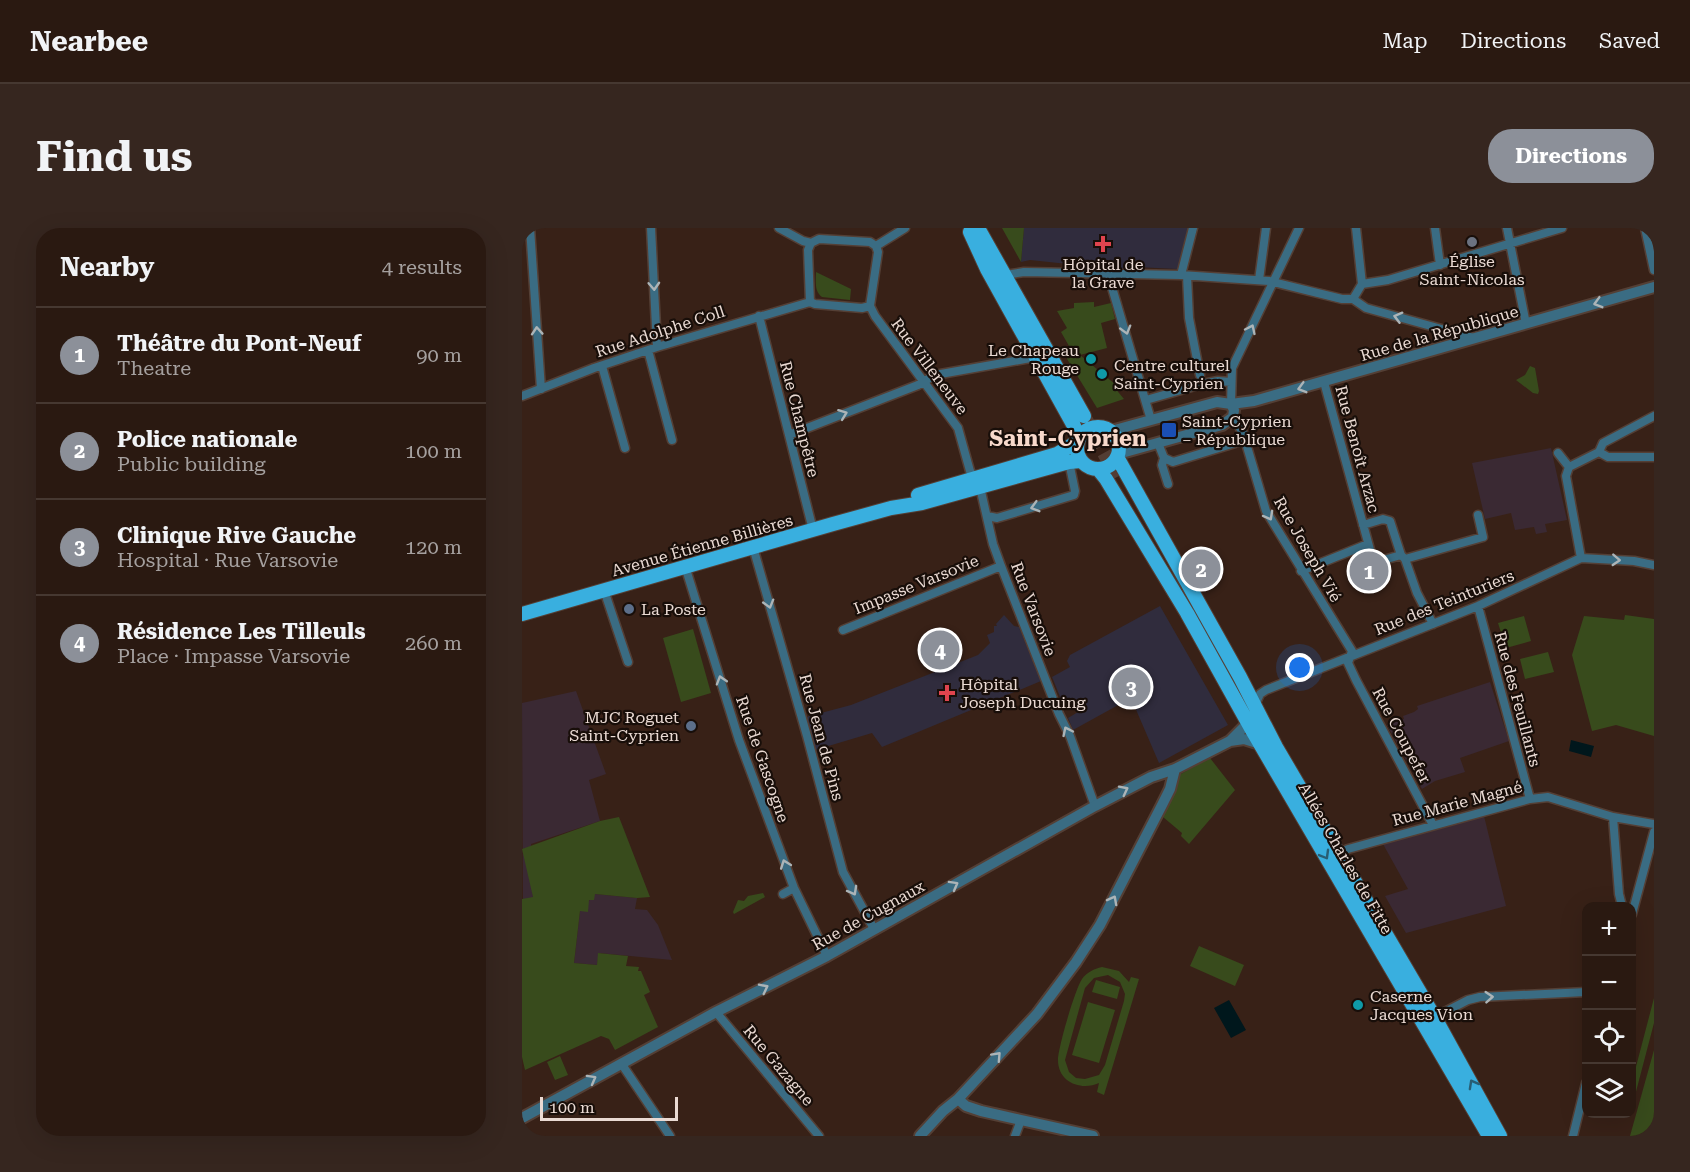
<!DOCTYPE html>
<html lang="en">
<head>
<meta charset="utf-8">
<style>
  body { margin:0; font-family:"Roboto Serif",serif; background:#36261f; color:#f1f3f6 }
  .controls { position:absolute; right:18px; bottom:18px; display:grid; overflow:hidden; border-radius:12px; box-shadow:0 6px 24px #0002 }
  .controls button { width:54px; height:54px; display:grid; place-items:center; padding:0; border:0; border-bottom:2px solid #463831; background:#2a1911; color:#f1f3f6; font:30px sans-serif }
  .scale { position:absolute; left:18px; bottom:15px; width:138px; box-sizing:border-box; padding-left:6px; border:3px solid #eadad3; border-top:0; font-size:16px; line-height:21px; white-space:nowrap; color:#eadad3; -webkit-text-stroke:4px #180e09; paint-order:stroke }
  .you { position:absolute; left:778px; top:440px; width:21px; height:21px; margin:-15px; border:4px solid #fff; border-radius:50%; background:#1a73e8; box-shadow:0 0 0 9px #1a73e833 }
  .badge { display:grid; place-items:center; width:39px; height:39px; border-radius:50%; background:#8c9099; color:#fff; font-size:20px; font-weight:700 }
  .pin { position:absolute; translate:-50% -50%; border:3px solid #fff; box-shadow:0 2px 6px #0006 }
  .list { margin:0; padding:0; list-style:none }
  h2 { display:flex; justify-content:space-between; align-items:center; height:78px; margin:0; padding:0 24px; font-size:26px }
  h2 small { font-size:20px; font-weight:400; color:#a5a09f }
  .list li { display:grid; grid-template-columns:39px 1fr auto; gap:18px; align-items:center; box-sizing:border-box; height:96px; padding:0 24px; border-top:2px solid #463831 }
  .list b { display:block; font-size:22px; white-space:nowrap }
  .list p { margin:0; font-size:20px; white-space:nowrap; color:#a5a09f }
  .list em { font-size:20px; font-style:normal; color:#a5a09f }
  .icon { flex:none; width:33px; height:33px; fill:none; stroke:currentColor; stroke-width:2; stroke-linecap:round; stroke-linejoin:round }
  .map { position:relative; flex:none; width:1132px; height:908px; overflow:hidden; border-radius:24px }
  header { display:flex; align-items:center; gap:36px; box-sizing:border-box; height:84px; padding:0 30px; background:#2a1911; border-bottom:2px solid #463831 }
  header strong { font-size:28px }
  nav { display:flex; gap:33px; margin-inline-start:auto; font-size:21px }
  .intro { display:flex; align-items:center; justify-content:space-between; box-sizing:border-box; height:144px; padding:0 36px }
  h1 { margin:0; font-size:42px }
  .button { padding:15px 27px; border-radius:24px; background:#8c9099; color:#fff; font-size:21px; font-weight:700 }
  main { display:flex; gap:36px; padding:0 36px }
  aside { flex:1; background:#2a1911; border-radius:24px; box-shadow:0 6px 24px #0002 }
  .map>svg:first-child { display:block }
  .education { fill:#3a2933 }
  .medical { fill:#302c3d }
  .green { fill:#384b1c; fill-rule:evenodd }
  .water { fill:#00171c }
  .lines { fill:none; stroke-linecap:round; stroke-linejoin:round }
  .primary-tunnel { stroke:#533d33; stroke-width:14; stroke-dasharray:14 7; stroke-linecap:butt }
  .minor-casing { stroke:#543f35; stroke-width:11 }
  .tertiary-casing { stroke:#543f35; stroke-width:14 }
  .primary-casing { stroke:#543f35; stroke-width:16 }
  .minor { stroke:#3a6c83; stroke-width:8 }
  .tertiary { stroke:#3a6c83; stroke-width:10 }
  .primary { stroke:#39afdf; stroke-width:14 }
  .oneway { stroke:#acb4b7 }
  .oneway2 { stroke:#285e74 }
  .worship-dot { fill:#6b7280; stroke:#180e09; stroke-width:2 }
  .health-dot { fill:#e0444e; stroke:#180e09; stroke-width:2 }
  .culture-dot { fill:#0f9aa8; stroke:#180e09; stroke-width:2 }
  .transit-dot { fill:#1a4fb4; stroke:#180e09; stroke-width:2 }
  .service-dot { fill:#5c6f8a; stroke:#180e09; stroke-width:2 }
  .labels { text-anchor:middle; stroke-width:4.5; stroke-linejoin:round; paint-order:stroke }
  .poi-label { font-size:16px; fill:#eadad3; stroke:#180e09; text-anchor:start }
  .street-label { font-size:16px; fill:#eadad3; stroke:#180e09 }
  .district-label { font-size:22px; font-weight:bold; fill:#f8d9cb; stroke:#180e09 }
</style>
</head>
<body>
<header>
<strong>Nearbee</strong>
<nav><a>Map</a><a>Directions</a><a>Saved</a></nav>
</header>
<div class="intro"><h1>Find us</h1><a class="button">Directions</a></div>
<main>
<aside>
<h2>Nearby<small>4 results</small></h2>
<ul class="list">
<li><span class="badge">1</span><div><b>Théâtre du Pont-Neuf</b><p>Theatre</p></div><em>90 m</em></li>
<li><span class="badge">2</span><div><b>Police nationale</b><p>Public building</p></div><em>100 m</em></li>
<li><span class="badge">3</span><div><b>Clinique Rive Gauche</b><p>Hospital · Rue Varsovie</p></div><em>120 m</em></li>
<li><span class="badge">4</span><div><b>Résidence Les Tilleuls</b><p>Place · Impasse Varsovie</p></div><em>260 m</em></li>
</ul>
</aside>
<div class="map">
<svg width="1132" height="908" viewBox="0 0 1132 908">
  <rect width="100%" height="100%" fill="#382117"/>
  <!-- education -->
  <path class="education" d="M 1029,220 L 1045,292 L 1023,296 L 1025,304 L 1014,306 L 1012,299 L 993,302 L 989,285 L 963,291 L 950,235 Z
    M 968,454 L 987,513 L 938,530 L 943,544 L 913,553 L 900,561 L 865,497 L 882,491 L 881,488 L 892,484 L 896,481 L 895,478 Z
    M 54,463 L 84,546 L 67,552 L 78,593 L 9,616 L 11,670 L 1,672 L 0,475 Z
    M 962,588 L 984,678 L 884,705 L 863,668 L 886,661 L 861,616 Z
    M 73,666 L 115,670 L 113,681 L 125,682 L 136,697 L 150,732 L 77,725 L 75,737 L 52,735 L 58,683 Z"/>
  <!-- medical -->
  <path class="medical" d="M 502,0 L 666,0 L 656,41 L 613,39 L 612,43 L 508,32 L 499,34 Z
    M 638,378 L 706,497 L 637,535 L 609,470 L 551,502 L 546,490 L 556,484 L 550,474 L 544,477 L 541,476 L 530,449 L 548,439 L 545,433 L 548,427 Z
    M 482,387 L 492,398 L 497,399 L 519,453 L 360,519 L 350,505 L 293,522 L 284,489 L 329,477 L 456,427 L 468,415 L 465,407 L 472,404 L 472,398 L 475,398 L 474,396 Z"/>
  <!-- green -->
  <path class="green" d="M 480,0 L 502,0 L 499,34 Z
    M 294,44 L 329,61 L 328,72 L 300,69 C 292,63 294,53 294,44 Z
    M 572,74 L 572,79 L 589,75 L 593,91 L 579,95 L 585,120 L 558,127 L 594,157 L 592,159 L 602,171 L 575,180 L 542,126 L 547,118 L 539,104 L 545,100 L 535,83 L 552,80 L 552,75 Z
    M 1008,138 L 1013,140 L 1017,163 L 1016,166 L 1011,165 L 994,152 L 1003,147 Z
    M 1103,387 L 1132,391 L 1132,508 L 1094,497 L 1070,503 L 1050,427 L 1062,388 L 1102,392 Z
    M 1002,388 L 1009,413 L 984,420 L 976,395 Z
    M 171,401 L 189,465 L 159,474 L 141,410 Z
    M 1026,424 L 1032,444 L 1003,451 L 998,431 Z
    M 688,530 L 713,562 L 667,616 L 659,608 L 660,605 L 641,589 L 655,548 Z
    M 97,589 L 128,669 L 115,670 L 73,666 L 72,672 L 67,672 L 66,684 L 58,683 L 52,735 L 75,737 L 76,725 L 106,728 L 104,738 L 117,739 L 116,743 L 119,743 L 128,764 L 122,767 L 136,799 L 93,822 L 87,811 L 79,808 L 3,842 L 0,829 L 0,671 L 11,669 L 0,621 L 78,593 Z
    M 241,665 L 243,669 L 212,686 L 211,684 L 216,672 L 222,673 L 226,668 Z
    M 677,718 L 722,737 L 713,758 L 668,738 Z
    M 580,739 L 597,743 L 607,754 L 609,749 L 617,751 L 582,867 L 575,864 L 577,855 C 560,863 536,855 536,832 C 536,820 553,761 560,751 C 565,744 572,741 580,739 ZM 586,747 L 598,754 L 603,766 L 602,773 L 583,837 L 577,847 L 563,851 L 554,850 L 547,844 L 543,832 L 563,760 L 572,750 Z
    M 574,752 L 598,759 L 595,771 L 570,764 Z
    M 1132,770 L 1132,795 L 1110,879 L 1110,854 Z
    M 566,774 L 593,782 L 577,835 L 550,827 Z
    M 1132,822 L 1132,908 L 1108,908 Z
    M 38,828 L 46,847 L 33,852 L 25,834 Z"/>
  <!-- water -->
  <path class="water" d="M 1049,512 L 1072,518 L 1069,529 L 1047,523 Z
    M 707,772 L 724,802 L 709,810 L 692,780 Z"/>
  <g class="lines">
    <!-- primary-tunnel -->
    <path class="primary-tunnel" d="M 562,188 L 595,249"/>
    <!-- minor casing -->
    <g class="minor-casing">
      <path id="minor" d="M 8,0 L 19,161
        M 129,0 L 135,119
        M 257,0 L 281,13 L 289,15
        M 913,0 L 918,37
        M 985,0 L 1004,96
        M 1123,0 L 1132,42
        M 297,11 L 348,14 L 354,18 L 356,24 L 348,78 L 340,80 L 293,76 L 288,74 L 286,22 L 289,15 Z
        M 354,18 L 383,0
        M 586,46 L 629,192
        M 483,47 L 502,44 L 659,47 L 747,53 L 820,71 L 831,71 L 844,80 L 952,110
        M 659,47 L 671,0
        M 665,48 L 667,90 L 678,147
        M 737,52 L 744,0
        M 840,56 L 866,52 L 1040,0
        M 831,71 L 840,56 L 834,0
        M 348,78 L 353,88 L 436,200 L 448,243 L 452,250
        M 237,88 L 291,302
        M 126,122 L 150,212
        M 80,138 L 103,220
        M 802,154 L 850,329 L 853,332 L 858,333 L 879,327
        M 0,168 L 72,140 L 135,119 L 288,74
        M 624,172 L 680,156 L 696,153 L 709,154
        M 709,176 L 710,140 L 777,0
        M 711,189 L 721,205 L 744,283 L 830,423 L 826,435 L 834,452 L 911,597
        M 267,207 L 396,157 L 413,147 L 514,129
        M 636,215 L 642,230 L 651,234 L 723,212
        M 1077,224 L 1081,215 L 1132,188
        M 1077,224 L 1086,229 L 1132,229
        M 1036,225 L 1047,239
        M 642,230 L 640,237 L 646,256
        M 1047,239 L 1044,248 L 1059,330
        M 1047,239 L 1077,224
        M 458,259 L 471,316 L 479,338 L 537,486 L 548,508 L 573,578
        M 465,288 L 475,290 L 552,267 L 553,263 L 547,234 L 555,222
        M 841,297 L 861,291 L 868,293 L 879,327 L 883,331 L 895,365 L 911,396
        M 231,319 L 285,508 L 321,644 L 352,701
        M 883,331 L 961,309 L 956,287
        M 163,338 L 217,512 L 272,660 L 305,728
        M 779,343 L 846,316
        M 82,362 L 106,434
        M 956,378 L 1008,571
        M 321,402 L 479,338
        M 733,477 L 738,466 L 744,462 L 956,378 L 1059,330 L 1112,333 L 1132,337
        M 1091,589 L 1097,666 L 1100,678
        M 818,625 L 826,621 L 1008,571 L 1026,569 L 1091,589 L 1132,596
        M 261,666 L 272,660
        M 1110,686 L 1132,604
        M 194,784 L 297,908
        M 911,790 L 946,772 L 958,769 L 1064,764
        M 99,835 L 148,908
        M 493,908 L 499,892
        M 1051,908 L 1064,855"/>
    </g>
    <!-- tertiary casing -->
    <g class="tertiary-casing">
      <path id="tertiary" d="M 589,203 L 695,174 L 709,176 L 732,173 L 1132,59
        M 596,226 L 700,197 L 711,189 L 712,182 L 709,176
        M 708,513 L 726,495 L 728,488
        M 436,871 L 444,878 L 459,883 L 571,908
        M 0,890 L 194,784 L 305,728 L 573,578 L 629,549 L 653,541 L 708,513 L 722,511 L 738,516
        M 398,908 L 421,883 L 436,871 L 515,786 L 554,734 L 578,697 L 640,577 L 648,561 L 653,541"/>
    </g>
    <!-- primary casing -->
    <g class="primary-casing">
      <path id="primary" d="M 456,0 L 562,188
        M 448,4 L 465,41 L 552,198 L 557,211
        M555 220a21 21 0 1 1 42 0a21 21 0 1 1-42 0Z
        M 595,229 L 718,449 L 754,519 L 913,790 L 978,908
        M 576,241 L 584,251 L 665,385 L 730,502 L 967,908
        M 396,267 L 535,226 L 555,214
        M 0,386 L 311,296 L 369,280 L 400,275 L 547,234 L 559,233"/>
    </g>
    <!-- minor -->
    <use href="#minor" class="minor"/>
    <!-- tertiary -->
    <use href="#tertiary" class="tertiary"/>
    <!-- primary -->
    <use href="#primary" class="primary"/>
  </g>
  <!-- one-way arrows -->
  <defs><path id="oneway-chevron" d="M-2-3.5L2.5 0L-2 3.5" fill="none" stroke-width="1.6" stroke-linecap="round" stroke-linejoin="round" transform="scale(1.5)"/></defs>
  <g class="oneway">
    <use href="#oneway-chevron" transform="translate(132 58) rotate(87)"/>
    <use href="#oneway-chevron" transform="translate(1076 75) rotate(164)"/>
    <use href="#oneway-chevron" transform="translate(876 89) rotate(-165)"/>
    <use href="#oneway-chevron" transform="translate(729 101) rotate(-65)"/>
    <use href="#oneway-chevron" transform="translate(604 102) rotate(74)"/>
    <use href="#oneway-chevron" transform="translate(15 103) rotate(-94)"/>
    <use href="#oneway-chevron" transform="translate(780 160) rotate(164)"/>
    <use href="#oneway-chevron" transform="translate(321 186) rotate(-21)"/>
    <use href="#oneway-chevron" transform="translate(513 279) rotate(164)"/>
    <use href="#oneway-chevron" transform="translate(747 288) rotate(61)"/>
    <use href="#oneway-chevron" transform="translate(1094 332) rotate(3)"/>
    <use href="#oneway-chevron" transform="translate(247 376) rotate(74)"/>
    <use href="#oneway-chevron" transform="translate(199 452) rotate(-107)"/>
    <use href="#oneway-chevron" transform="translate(545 503) rotate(-115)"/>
    <use href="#oneway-chevron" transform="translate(602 562) rotate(-27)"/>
    <use href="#oneway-chevron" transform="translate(263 636) rotate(-110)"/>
    <use href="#oneway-chevron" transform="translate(432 657) rotate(-29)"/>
    <use href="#oneway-chevron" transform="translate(331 663) rotate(61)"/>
    <use href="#oneway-chevron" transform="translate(591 672) rotate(-62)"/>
    <use href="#oneway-chevron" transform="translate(242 760) rotate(-27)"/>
    <use href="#oneway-chevron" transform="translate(967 769) rotate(-4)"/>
    <use href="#oneway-chevron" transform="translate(475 828) rotate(-47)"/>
    <use href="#oneway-chevron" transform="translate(70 851) rotate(-29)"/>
  </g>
  <g class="oneway2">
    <use href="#oneway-chevron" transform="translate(803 627) rotate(60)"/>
    <use href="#oneway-chevron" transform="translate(951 856) rotate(-119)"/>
  </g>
  <!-- markers -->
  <circle class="worship-dot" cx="950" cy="14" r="6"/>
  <g class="health-dot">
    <path d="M578 7h6v6h6v6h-6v6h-6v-6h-6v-6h6z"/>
    <path d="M422 456h6v6h6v6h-6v6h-6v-6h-6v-6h6z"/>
  </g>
  <g class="culture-dot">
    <circle cx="569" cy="131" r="6"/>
    <circle cx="580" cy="146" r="6"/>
    <circle cx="836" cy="777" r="6"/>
  </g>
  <rect class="transit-dot" x="639" y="194" width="16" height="16" rx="3"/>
  <g class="service-dot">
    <circle cx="107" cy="381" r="6"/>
    <circle cx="169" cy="498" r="6"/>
  </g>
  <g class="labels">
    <!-- poi labels -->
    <g class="poi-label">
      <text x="950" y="39" text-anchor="middle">Église<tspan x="950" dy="18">Saint-Nicolas</tspan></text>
      <text x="581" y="42" text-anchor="middle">Hôpital de<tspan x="581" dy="18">la Grave</tspan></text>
      <text x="557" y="128" text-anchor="end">Le Chapeau<tspan x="557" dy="18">Rouge</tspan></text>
      <text x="592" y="143">Centre culturel<tspan x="592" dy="18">Saint-Cyprien</tspan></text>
      <text x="660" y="199">Saint-Cyprien<tspan x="660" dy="18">– République</tspan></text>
      <text x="119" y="387">La Poste</text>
      <text x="438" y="462">Hôpital<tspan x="438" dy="18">Joseph Ducuing</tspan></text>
      <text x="157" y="495" text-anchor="end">MJC Roguet<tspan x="157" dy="18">Saint-Cyprien</tspan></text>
      <text x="848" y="774">Caserne<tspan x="848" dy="18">Jacques Vion</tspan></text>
    </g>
    <!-- street labels -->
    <g class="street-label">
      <text transform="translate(138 103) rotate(-18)" y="6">Rue Adolphe Coll</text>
      <text transform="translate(917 105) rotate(-16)" y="6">Rue de la République</text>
      <text transform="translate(408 138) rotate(53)" y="6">Rue Villeneuve</text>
      <text transform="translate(278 191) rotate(76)" y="6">Rue Champêtre</text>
      <text transform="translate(836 221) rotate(75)" y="6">Rue Benoît Arzac</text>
      <text transform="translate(180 317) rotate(-16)" y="6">Avenue Étienne Billières</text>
      <text transform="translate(786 321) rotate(60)" y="6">Rue Joseph Vié</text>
      <text transform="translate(394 356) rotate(-22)" y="6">Impasse Varsovie</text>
      <text transform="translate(922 374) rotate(-22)" y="6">Rue des Teinturiers</text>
      <text transform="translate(512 381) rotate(69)" y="6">Rue Varsovie</text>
      <text transform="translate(996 471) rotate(75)" y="6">Rue des Feuillants</text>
      <text transform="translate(880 507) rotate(62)" y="6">Rue Coupefer</text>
      <text transform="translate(300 509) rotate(75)" y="6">Rue Jean de Pins</text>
      <text transform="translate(241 531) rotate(71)" y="6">Rue de Gascogne</text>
      <text transform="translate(935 575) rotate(-15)" y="6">Rue Marie Magné</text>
      <text transform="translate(824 630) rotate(60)" y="6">Allées Charles de Fitte</text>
      <text transform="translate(346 687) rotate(-29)" y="6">Rue de Cugnaux</text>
      <text transform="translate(257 837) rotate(50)" y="6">Rue Gazagne</text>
    </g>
    <!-- district labels -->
    <g class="district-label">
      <text x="546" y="218">Saint-Cyprien</text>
    </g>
  </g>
</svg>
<div class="controls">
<button>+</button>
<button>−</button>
<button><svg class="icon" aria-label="locate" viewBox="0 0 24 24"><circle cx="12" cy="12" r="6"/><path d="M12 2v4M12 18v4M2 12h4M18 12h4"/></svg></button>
<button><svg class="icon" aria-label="layers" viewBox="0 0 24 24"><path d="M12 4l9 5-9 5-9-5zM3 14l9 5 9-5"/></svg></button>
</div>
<div class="scale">100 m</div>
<div class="you"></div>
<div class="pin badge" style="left:847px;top:343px">1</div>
<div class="pin badge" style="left:679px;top:341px">2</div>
<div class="pin badge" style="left:609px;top:459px">3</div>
<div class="pin badge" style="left:418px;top:422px">4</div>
</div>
</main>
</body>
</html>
